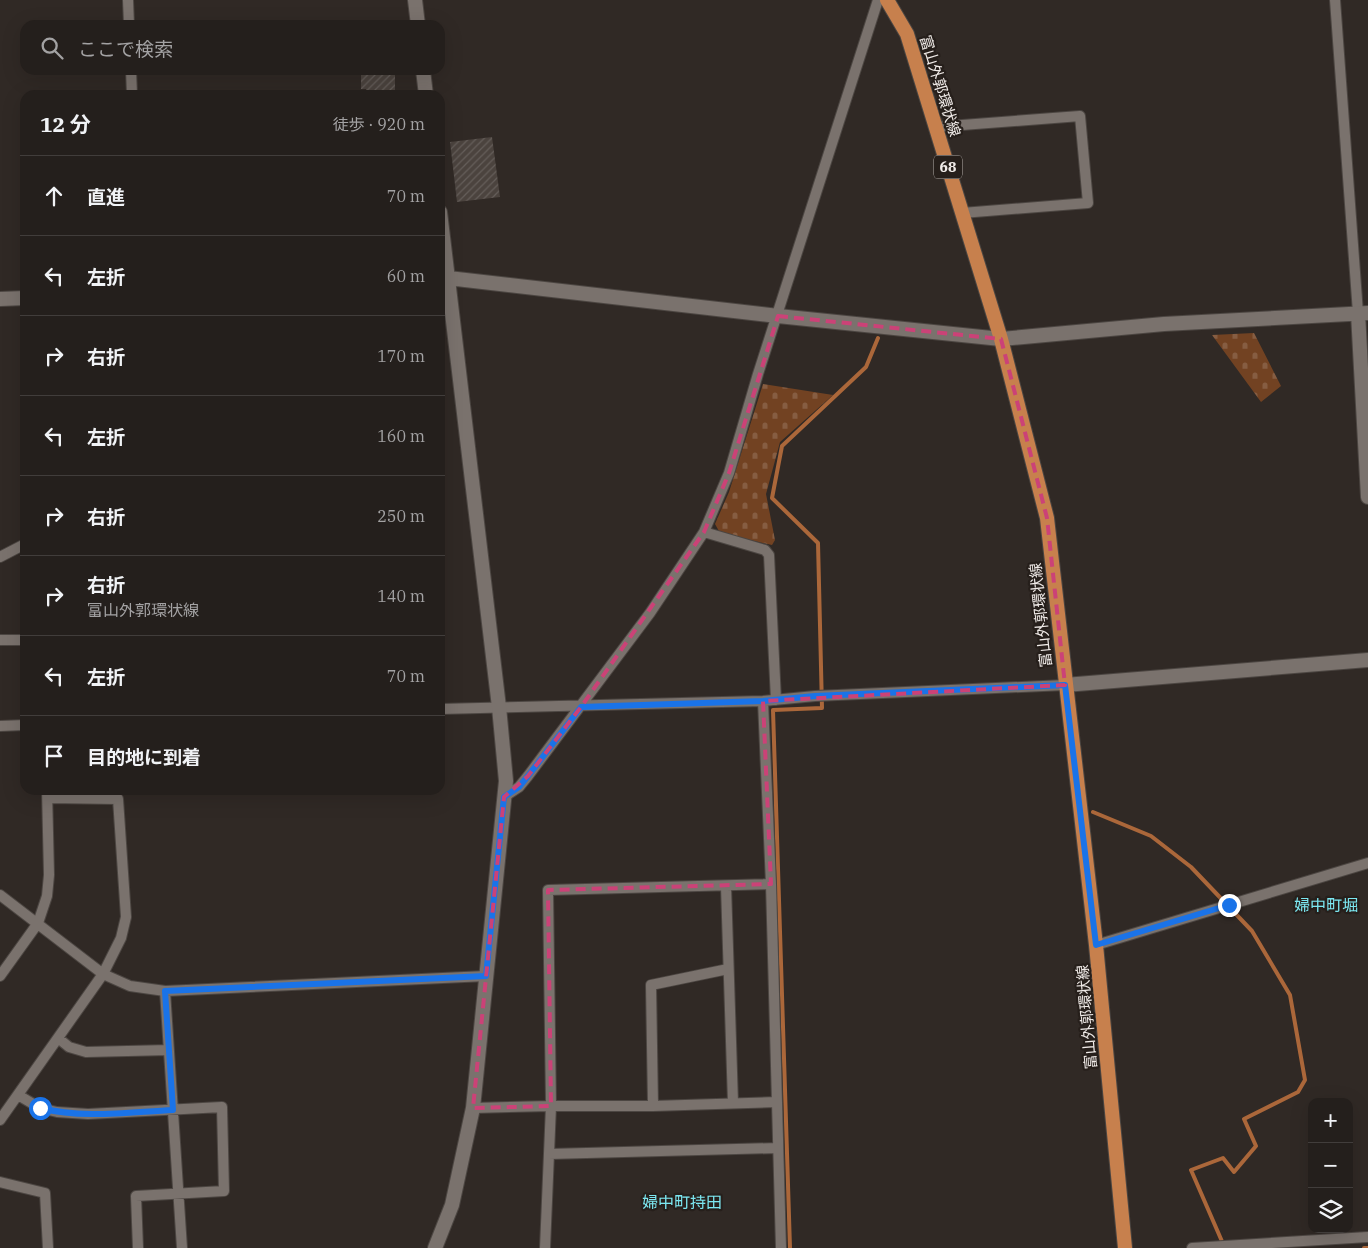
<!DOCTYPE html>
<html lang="ja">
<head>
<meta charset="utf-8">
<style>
  body { margin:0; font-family:"IBM Plex Serif","Noto Sans JP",serif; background:#302c29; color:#f1f3f6 }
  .controls { position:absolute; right:15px; bottom:15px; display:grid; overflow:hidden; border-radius:10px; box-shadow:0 5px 20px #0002 }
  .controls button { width:45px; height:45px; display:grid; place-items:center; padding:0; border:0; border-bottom:1px solid #413d3b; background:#241f1c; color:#f1f3f6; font:25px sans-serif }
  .stop { position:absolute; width:15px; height:15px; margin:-11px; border:4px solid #1a73e8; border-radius:50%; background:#fff }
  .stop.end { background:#1a73e8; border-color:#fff; box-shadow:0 1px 5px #0008 }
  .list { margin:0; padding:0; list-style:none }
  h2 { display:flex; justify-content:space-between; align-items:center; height:65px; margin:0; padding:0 20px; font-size:21px }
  h2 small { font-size:16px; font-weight:400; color:#a3a2a3 }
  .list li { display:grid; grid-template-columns:32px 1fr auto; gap:15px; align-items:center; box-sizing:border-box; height:80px; padding:0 20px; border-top:1px solid #413d3b }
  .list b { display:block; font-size:19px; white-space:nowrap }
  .list p { margin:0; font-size:16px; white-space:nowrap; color:#a3a2a3 }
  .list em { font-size:16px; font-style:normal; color:#a3a2a3 }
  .icon { flex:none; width:28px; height:28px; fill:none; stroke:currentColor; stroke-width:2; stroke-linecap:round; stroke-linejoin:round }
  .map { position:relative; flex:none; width:1368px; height:1248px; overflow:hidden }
  .search { position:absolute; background:#241f1c; box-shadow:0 5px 20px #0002; left:20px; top:20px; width:425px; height:55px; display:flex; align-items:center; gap:12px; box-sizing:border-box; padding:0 18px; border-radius:15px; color:#a3a2a3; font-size:19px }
  .panel { position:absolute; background:#241f1c; box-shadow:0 5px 20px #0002; left:20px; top:90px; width:425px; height:705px; border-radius:15px }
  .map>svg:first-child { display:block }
  .cemetery { fill:url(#cemetery-stones) }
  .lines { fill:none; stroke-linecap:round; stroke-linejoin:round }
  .stream { stroke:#ab673a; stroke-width:4 }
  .building { fill:url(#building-hatch) }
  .minor-casing { stroke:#4c4642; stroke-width:12 }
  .tertiary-casing { stroke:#4c4642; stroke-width:16 }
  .primary-casing { stroke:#4c4642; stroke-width:16 }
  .minor { stroke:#7a726d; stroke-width:10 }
  .tertiary { stroke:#7a726d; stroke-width:14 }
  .primary { stroke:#c7804d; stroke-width:14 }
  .route { stroke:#1a73e8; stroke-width:6 }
  .marked { fill:none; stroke:#cb4277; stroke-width:4; stroke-dasharray:10 6; stroke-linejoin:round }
  .labels { text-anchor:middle; stroke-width:4.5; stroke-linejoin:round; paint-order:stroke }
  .shield { fill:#261f1b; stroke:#b3aeaa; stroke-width:1 }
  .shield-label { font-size:14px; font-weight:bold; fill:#f0ebe8 }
  .street-label { font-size:15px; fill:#f0ebe8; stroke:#261f1b }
  .neighbourhood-label { font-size:16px; fill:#7ce7f1; stroke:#261f1b }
</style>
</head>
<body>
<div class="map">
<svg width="1368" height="1248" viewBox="0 0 1368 1248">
  <defs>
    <pattern id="cemetery-stones" width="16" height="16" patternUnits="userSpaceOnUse" patternTransform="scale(1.25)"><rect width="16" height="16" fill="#724222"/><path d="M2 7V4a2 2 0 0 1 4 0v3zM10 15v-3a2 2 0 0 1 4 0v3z" fill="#865d42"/></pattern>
    <pattern id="building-hatch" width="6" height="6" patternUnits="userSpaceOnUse" patternTransform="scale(1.25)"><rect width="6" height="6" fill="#4b433e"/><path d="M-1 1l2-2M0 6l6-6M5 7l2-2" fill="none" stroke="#655e5a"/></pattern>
  </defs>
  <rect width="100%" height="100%" fill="#302925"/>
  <!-- cemetery -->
  <path class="cemetery" d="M 1254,333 L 1281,386 L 1261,402 L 1212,335 Z
    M 763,384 L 833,395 L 780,442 L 766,494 L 775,540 L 772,545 L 720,533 L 715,524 L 729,492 Z"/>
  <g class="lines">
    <!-- stream -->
    <path class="stream" d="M 1093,812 L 1151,836 L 1191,867 L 1252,931 L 1290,995 L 1305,1080 L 1298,1092 L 1244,1119 L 1256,1146 L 1234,1172 L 1223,1158 L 1191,1170 L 1224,1246
      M 790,1248 L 773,710 L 822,708 L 818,543 L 772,498 L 782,446 L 866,367 L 878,338
      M 1364,1248 L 1368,1248"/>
  </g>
  <!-- building -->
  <path class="building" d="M 361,70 L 395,70 L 395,95 L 366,95 L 366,89 L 361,89 Z
    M 492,137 L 500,197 L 457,202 L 450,142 Z"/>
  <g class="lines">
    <!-- minor casing -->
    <g class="minor-casing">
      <path id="minor" d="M 128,0 L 129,25
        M 1335,0 L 1358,313
        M 131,70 L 132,95
        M 936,127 L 1080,116 L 1088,203 L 962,213
        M 704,532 L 765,550 L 769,555 L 776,700
        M 0,557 L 25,544
        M 0,640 L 25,640
        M 763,701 L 771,884 L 781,1248
        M 440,709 L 763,701 L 815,696 L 1065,685
        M 0,726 L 25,725
        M 504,797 L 519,787 L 528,776 L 650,613 L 704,532 L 729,473 L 758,374 L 878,0
        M 771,884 L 548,890 L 551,1106 L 653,1106 L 776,1102
        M 726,886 L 733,1103
        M 0,895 L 103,974 L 130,986 L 165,991 L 486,976
        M 1096,945 L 1368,863
        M 0,976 L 38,923 L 47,896 L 49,875 L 47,790
        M 165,991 L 182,1248
        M 58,1038 L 69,1047 L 86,1052 L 169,1050
        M 18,1095 L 40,1108 L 57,1112 L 88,1114 L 222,1107 L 224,1191 L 136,1196 L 138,1248
        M 653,1106 L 651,985 L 728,969
        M 473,1108 L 551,1106 L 545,1248
        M 0,1120 L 103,974 L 121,938 L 126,917 L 118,799 L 48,798
        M 549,1154 L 778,1148
        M 0,1182 L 45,1193 L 48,1248
        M 1192,1248 L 1368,1237"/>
    </g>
    <!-- tertiary casing -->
    <g class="tertiary-casing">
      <path id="tertiary" d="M 415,0 L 418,25
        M 423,70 L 426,95
        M 440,279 L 448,278 L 778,316 L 1001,339 L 1164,324 L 1368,313
        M 0,299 L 25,298
        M 1358,313 L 1368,497
        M 1065,685 L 1368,660
        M 435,1248 L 452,1205 L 473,1108 L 506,781 L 499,707 L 440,212"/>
    </g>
    <!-- primary casing -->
    <g class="primary-casing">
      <path id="primary" d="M 887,0 L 907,34 L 1001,339 L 1047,518 L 1096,945 L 1125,1248"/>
    </g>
    <!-- minor -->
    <use href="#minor" class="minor"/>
    <!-- tertiary -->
    <use href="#tertiary" class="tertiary"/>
    <!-- primary -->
    <use href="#primary" class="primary"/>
  </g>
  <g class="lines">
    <!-- route -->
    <path class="route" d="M 40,1108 C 83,1119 129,1112 173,1110 L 165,991 L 486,976 L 504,797 L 519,787 L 528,776 L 581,707 L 763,701 L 815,696 L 1065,685 L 1096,945 L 1229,905"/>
  </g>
  <!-- marked area -->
  <path class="marked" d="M 778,316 L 1001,339 L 1047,518 L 1065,685 L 763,701 L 771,884 L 548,890 L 551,1106 L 473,1108 L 504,797 L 528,776 L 581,707 L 704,532 L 729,473 Z"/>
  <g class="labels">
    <!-- shield labels -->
    <rect class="shield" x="934" y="155.5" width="28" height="23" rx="4"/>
    <g class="shield-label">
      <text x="948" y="172">68</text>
    </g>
    <!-- street labels -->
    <g class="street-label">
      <text transform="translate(940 86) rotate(73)" y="5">富山外郭環状線</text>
      <text transform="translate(1041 615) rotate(-96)" y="5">富山外郭環状線</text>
      <text transform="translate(1087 1017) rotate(-95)" y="5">富山外郭環状線</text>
    </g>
    <!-- neighbourhood labels -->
    <g class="neighbourhood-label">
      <text x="1326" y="911">婦中町堀</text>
      <text x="682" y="1208">婦中町持田</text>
    </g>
  </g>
</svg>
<div class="controls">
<button>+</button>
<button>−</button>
<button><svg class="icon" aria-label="layers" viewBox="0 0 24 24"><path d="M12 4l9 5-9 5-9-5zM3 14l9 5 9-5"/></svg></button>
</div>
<div class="stop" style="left:40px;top:1108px"></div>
<div class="stop end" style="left:1229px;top:905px"></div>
<div class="search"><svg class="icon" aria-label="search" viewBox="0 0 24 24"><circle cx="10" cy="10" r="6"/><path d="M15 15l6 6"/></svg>ここで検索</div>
<section class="panel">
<h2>12 分<small>徒歩 · 920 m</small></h2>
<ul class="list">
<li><svg class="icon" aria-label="ahead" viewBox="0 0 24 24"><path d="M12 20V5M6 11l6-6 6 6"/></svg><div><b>直進</b></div><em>70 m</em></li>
<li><svg class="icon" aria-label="left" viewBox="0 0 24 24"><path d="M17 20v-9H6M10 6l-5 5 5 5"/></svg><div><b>左折</b></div><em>60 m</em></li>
<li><svg class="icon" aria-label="right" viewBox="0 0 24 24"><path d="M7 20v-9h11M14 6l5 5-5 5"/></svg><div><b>右折</b></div><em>170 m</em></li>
<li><svg class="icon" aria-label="left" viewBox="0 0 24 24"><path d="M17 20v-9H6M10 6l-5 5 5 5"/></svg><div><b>左折</b></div><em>160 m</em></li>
<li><svg class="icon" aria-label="right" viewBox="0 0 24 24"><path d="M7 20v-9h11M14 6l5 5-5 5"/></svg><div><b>右折</b></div><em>250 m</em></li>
<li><svg class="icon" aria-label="right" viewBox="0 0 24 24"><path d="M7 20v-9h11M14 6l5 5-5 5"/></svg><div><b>右折</b><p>富山外郭環状線</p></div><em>140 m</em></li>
<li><svg class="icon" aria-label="left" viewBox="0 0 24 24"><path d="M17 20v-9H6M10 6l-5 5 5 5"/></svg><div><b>左折</b></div><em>70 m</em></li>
<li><svg class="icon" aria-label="arrive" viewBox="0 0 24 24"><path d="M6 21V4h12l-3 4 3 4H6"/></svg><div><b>目的地に到着</b></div></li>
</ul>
</section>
</div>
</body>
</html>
